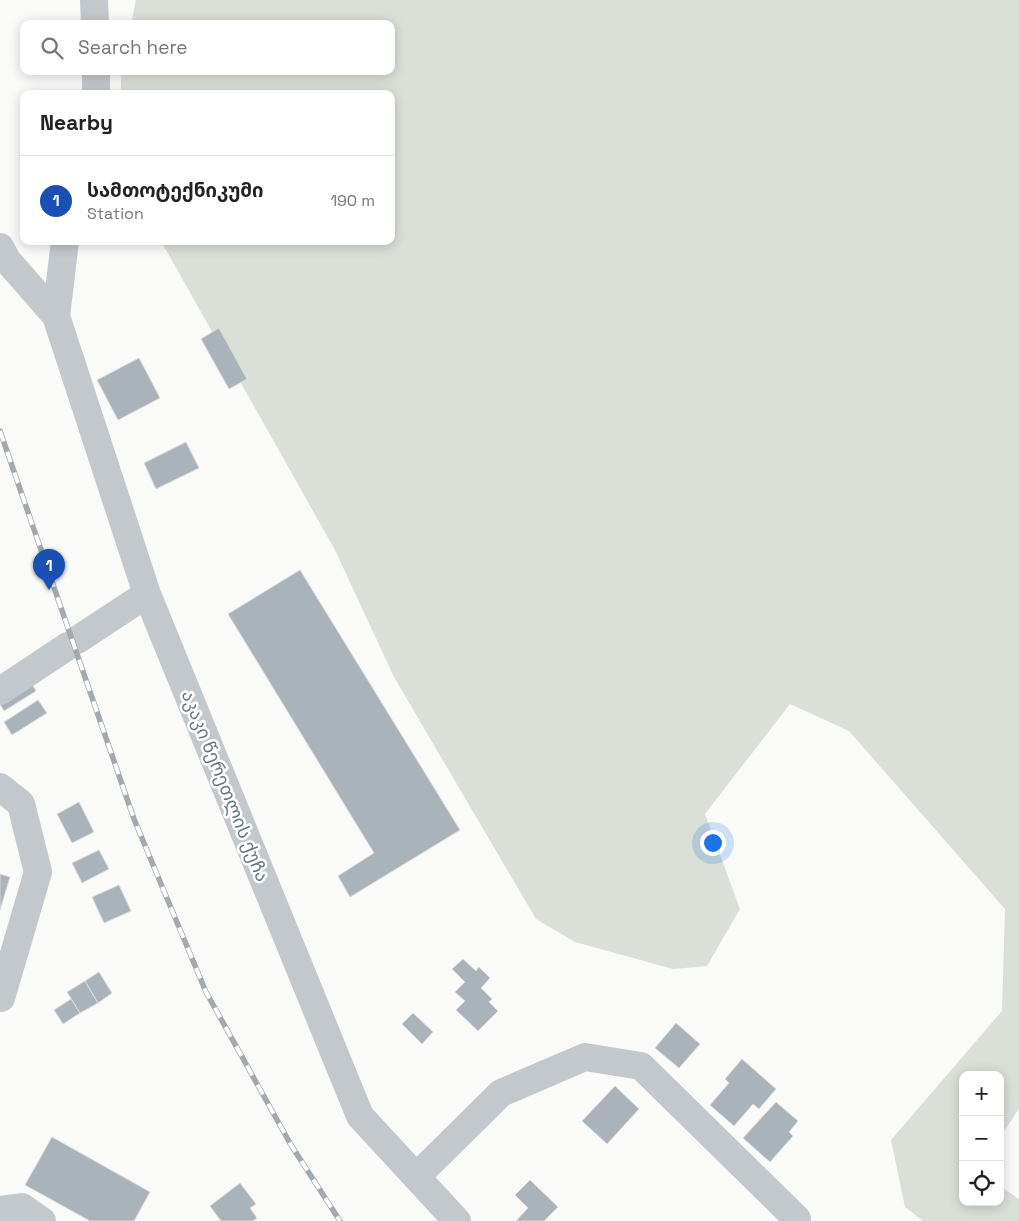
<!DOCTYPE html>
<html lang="en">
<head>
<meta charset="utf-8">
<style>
  body { margin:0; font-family:"Space Grotesk","Noto Sans Georgian",sans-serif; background:#f6f6f6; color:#222 }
  .controls { position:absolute; right:15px; bottom:15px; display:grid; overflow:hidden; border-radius:10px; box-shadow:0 2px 12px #0003 }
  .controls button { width:45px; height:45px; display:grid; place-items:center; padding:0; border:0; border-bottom:1px solid #e0e0e0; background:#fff; color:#222; font:25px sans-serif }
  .you { position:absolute; left:712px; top:842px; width:18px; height:18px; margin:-12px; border:4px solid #fff; border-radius:50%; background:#1a73e8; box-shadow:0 0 0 8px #1a73e833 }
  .badge { display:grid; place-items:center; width:32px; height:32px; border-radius:50%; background:#e4572e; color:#fff; font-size:16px; font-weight:700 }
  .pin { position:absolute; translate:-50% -41px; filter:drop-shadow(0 1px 2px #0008) }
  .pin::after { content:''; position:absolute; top:26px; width:18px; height:15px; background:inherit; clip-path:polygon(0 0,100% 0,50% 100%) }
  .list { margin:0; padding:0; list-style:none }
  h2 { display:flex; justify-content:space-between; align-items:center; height:65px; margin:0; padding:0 20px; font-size:21px }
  h2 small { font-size:16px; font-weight:400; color:#767676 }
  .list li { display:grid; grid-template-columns:32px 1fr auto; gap:15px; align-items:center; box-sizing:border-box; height:90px; padding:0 20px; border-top:1px solid #e0e0e0 }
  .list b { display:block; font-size:19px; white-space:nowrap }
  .list p { margin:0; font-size:16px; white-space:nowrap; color:#767676 }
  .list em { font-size:16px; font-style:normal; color:#767676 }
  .icon { flex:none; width:28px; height:28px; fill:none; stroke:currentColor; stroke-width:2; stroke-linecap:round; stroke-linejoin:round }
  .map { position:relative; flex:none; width:1019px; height:1221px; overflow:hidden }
  .search { position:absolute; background:#fff; box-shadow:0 2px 12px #0003; left:20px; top:20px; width:375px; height:55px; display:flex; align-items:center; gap:12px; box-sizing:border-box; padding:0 18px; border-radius:10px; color:#767676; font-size:19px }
  .panel { position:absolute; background:#fff; box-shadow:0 2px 12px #0003; left:20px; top:90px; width:375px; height:155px; border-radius:10px }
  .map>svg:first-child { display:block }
  .green { fill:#dadfd7 }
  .building { fill:#aab3b9; stroke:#dcdcda }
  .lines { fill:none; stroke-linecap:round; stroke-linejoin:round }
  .minor { stroke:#c3c8cc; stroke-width:28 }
  .rail-casing { stroke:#a2aab0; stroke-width:5.5 }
  .rail { stroke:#fff; stroke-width:4; stroke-dasharray:11; stroke-linecap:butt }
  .labels { text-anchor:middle; stroke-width:5; stroke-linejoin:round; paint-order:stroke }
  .street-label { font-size:18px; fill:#657683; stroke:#fff }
</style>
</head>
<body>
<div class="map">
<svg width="1019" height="1221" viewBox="0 0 1019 1221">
  <rect width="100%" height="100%" fill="#fafaf8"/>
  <!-- green -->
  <path class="green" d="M 136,0 L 1019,0 L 1019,1109 L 1000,1137 L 1000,1075 L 963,1075 L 963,1202 L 1000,1202 L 1000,1186 L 1019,1199 L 1019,1221 L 923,1221 L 905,1207 L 891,1140 L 1002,1011 L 1005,909 L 849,731 L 790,704 L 705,814 L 740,909 L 707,966 L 673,969 L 575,942 L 536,919 L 394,677 L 335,550 L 161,241 L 391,241 L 391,94 L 121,94 L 121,71 L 391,71 L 391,24 L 131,24 Z"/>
  <!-- building -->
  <path class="building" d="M 236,241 L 262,241 L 262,244 L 236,245 Z
    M 219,328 L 247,379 L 229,389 L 201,339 Z
    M 139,358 L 160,398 L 118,420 L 97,380 Z
    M 186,442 L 199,468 L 156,489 L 144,463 Z
    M 300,570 L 460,830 L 350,897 L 338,876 L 374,853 L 228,614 Z
    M 28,678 L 36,691 L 4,711 L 0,704 Z
    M 38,700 L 47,713 L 12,735 L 4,722 Z
    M 79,802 L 94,832 L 72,843 L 57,814 Z
    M 99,850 L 109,869 L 82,883 L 72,863 Z
    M 0,874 L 10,877 L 0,910 Z
    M 119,885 L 131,911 L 104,923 L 92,897 Z
    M 463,959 L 476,971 L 479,967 L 490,978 L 481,988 L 492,999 L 489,1002 L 498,1011 L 478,1031 L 456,1010 L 465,1001 L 455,992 L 465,982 L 452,969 Z
    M 99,972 L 112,993 L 98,1003 L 85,981 Z
    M 85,981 L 98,1003 L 80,1013 L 67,992 Z
    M 71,999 L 80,1013 L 63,1024 L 54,1010 Z
    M 413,1013 L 433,1032 L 422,1044 L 402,1024 Z
    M 676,1023 L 700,1044 L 679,1068 L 655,1048 Z
    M 742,1059 L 776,1089 L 759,1109 L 753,1104 L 734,1126 L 710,1105 L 729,1083 L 725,1079 Z
    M 615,1086 L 639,1109 L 607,1144 L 582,1121 Z
    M 776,1102 L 798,1121 L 789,1132 L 793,1136 L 770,1162 L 743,1138 Z
    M 52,1137 L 150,1192 L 134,1221 L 90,1221 L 25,1185 Z
    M 530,1180 L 558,1207 L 544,1221 L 516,1221 L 528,1208 L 515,1195 Z
    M 240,1183 L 256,1204 L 250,1208 L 257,1218 L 253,1221 L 221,1221 L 210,1206 Z"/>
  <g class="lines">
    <!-- minor -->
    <path class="minor" d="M 94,0 L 95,24
      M 96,71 L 96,94
      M 0,247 L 7,260 L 56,316 L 147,594 L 360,1116 L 457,1221
      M 56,316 L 65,241
      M 77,640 L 147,594
      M 0,691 L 68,646
      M 0,787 L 21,804 L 38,872 L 1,998
      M 416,1177 L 501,1093 L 585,1057 L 641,1066 L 797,1219
      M 0,1210 L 22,1207 L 42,1221"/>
    <!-- rail casing -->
    <g class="rail-casing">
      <path id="rail" d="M 0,431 L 134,819 L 206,992 L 291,1145 L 340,1221"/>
    </g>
    <!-- rail -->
    <use href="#rail" class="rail"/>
  </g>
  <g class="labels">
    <!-- street labels -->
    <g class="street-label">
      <text transform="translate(225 786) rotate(68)" y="6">აკაკი წერეთლის ქუჩა</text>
    </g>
  </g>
</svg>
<div class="controls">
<button>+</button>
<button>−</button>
<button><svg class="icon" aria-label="locate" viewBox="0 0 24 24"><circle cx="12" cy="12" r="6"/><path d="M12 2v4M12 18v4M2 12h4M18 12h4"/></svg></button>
</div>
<div class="you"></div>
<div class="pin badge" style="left:49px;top:590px;background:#1a4fb4">1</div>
<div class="search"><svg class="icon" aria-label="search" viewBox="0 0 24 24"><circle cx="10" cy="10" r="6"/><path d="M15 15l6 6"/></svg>Search here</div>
<section class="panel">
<h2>Nearby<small></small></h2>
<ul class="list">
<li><span class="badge" style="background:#1a4fb4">1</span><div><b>სამთოტექნიკუმი</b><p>Station</p></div><em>190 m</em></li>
</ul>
</section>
</div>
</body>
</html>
